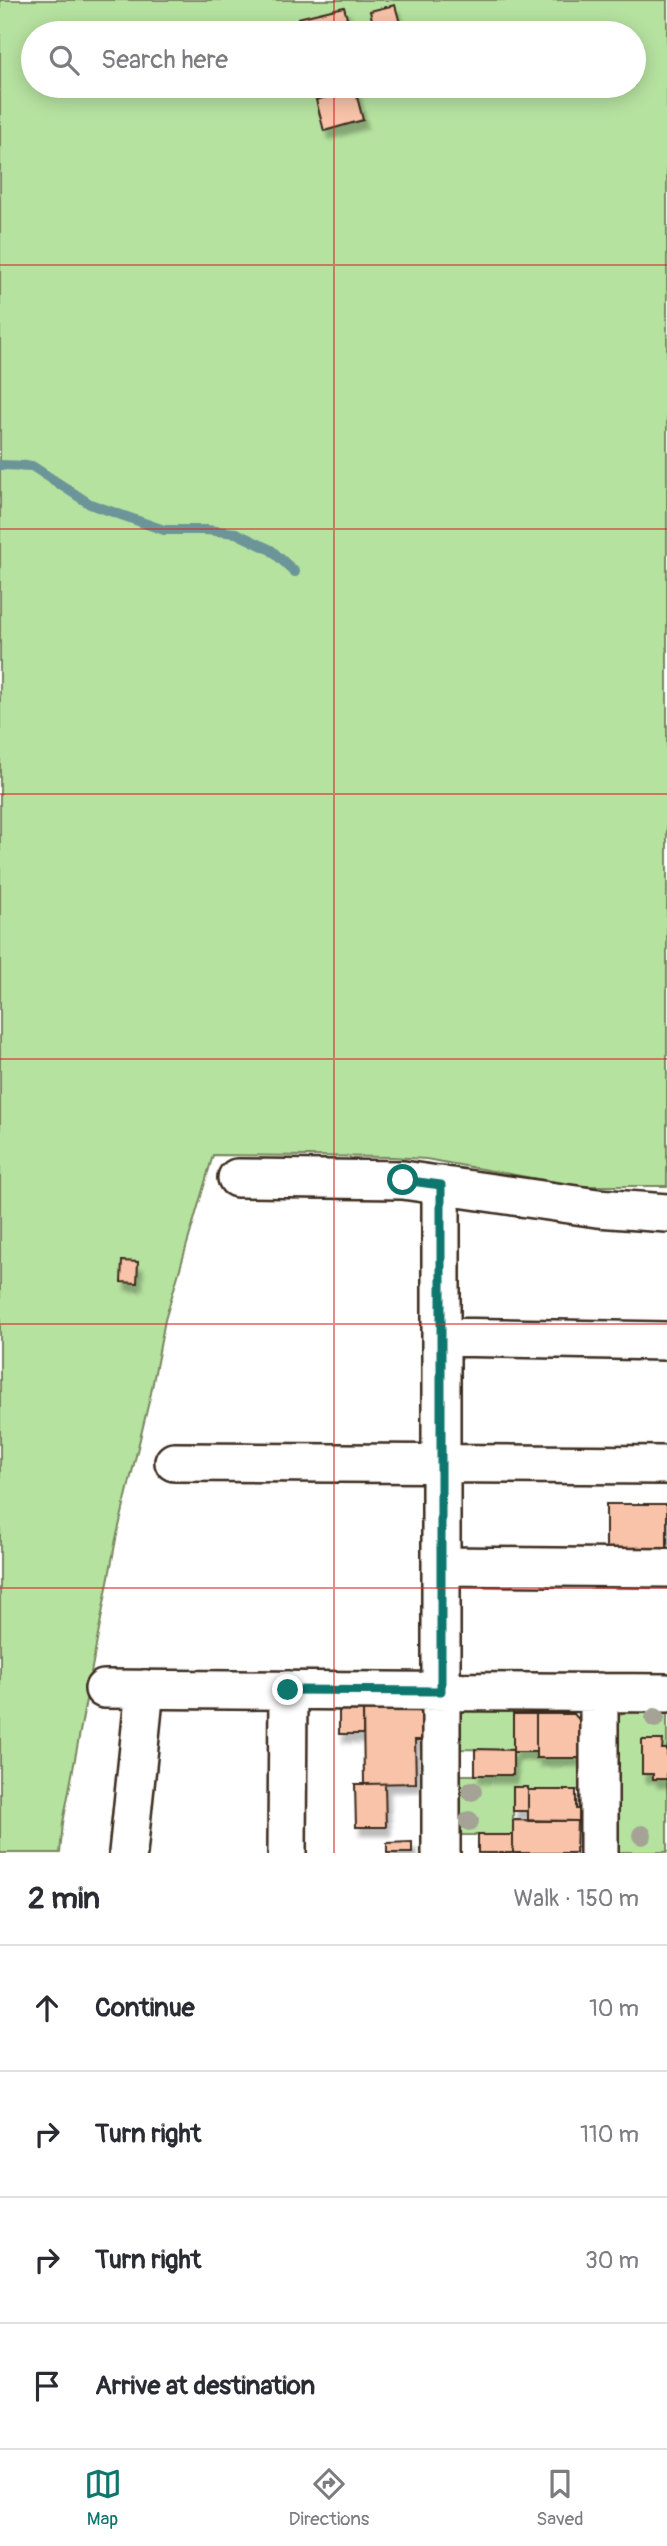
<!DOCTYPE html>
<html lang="en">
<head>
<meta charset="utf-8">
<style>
  body { margin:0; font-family:Pangolin,sans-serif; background:#f2f2f3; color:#2b2b33 }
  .stop { position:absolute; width:21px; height:21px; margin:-16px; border:5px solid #0f766e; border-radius:50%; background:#fff }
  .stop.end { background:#0f766e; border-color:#fff; box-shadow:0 2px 7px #0008 }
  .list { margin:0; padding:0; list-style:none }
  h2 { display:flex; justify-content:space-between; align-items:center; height:91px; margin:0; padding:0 28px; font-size:30px }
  h2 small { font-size:23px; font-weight:400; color:#7c7c81 }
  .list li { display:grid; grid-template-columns:46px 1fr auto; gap:21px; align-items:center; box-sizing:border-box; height:126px; padding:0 28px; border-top:2px solid #e1e1e2 }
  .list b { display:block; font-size:26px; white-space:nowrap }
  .list em { font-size:23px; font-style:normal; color:#7c7c81 }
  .icon { flex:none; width:38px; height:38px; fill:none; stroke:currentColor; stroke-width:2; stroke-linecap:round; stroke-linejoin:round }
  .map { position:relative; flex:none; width:667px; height:1853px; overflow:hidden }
  .search { position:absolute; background:#fff; box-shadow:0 4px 18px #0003; left:21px; right:21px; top:21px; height:77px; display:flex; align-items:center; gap:18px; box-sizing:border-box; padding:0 24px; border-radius:38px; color:#7c7c81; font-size:26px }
  .sheet { height:595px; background:#fff }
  nav { display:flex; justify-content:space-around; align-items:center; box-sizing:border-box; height:98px; border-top:2px solid #e1e1e2; background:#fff; font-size:19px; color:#7c7c81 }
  nav a { display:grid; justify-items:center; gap:4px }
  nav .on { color:#0f766e }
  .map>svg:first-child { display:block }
  .green { fill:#b6e2a0; stroke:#78865f; stroke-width:2; fill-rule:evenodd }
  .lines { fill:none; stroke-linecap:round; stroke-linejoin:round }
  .stream { stroke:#6c9599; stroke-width:10 }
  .building { fill:#f8c3a9; stroke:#3b2a1e; stroke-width:2; filter:url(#shadow) }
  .minor-casing { stroke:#3b2a1e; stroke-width:42 }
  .minor { stroke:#fff; stroke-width:37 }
  .tree { fill:#a4a395 }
  .route { stroke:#0f766e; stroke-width:9 }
  .grid { fill:none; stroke:#d62828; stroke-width:2; stroke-opacity:0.55 }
</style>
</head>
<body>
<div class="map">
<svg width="667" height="1853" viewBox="0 0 667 1853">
  <defs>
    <filter id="shadow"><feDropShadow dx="4.5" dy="8" stdDeviation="2" flood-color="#0004"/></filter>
  </defs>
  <rect width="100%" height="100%" fill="#fff"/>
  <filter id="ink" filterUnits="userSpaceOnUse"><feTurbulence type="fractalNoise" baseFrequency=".0143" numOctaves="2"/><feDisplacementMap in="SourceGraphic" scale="14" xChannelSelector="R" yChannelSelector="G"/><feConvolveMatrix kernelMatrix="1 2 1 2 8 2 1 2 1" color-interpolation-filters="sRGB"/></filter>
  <g filter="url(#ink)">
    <!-- green -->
    <path class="green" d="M 0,0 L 667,0 L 667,1186 L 577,1186 L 426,1159 L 392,1157 L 213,1155 L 165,1320 L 151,1393 L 116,1539 L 63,1823 L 60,1853 L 0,1853 ZM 33,33 L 634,33 L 634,86 L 33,86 Z
      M 513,1703 L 513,1750 L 457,1749 L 458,1710 Z
      M 667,1706 L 667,1852 L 613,1852 L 616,1719 C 628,1703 648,1707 667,1706 Z
      M 513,1752 L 536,1752 L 536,1758 L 583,1758 L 583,1790 L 528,1790 L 528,1787 L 513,1787 L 513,1835 L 456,1835 L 456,1775 L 513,1775 Z"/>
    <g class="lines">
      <!-- stream -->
      <path class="stream" d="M 0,465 L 32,466 L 90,504 L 164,530 L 206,530 L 236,533 L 271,550 L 295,572"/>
    </g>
    <!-- building -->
    <path class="building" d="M 395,5 L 401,27 L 375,33 L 370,11 Z
      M 344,7 L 351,33 L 302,33 L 298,18 Z
      M 372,21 L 375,33 L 351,33 L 349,27 Z
      M 412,24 L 415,33 L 377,33 L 401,27 Z
      M 355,89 L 363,120 L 324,131 L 316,100 Z
      M 122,1261 L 138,1262 L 137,1283 L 121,1282 Z
      M 606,1504 L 667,1504 L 667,1548 L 606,1548 Z
      M 363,1707 L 415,1707 L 428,1719 L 427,1740 L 415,1740 L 416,1783 L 364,1784 Z
      M 363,1707 L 363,1734 L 339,1734 L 339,1708 Z
      M 513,1714 L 536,1714 L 536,1752 L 513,1752 Z
      M 536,1714 L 574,1714 L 583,1724 L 583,1758 L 536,1758 Z
      M 642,1740 L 663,1740 L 662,1749 L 667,1749 L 667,1779 L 653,1779 L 653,1774 L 642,1774 Z
      M 475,1749 L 513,1750 L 513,1775 L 475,1775 Z
      M 355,1784 L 385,1784 L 386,1827 L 356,1827 Z
      M 513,1787 L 528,1787 L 528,1811 L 513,1811 Z
      M 528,1790 L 576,1790 L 576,1809 L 582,1809 L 582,1821 L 528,1821 Z
      M 513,1820 L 577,1821 L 576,1853 L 513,1853 Z
      M 478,1835 L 513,1835 L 513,1853 L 478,1853 Z
      M 412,1842 L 412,1853 L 387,1853 L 387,1843 Z"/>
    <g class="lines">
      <!-- minor casing -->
      <g class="minor-casing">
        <path id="minor" d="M 237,1178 L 403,1180 L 597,1208 L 667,1213
          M 441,1185 L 441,1853
          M 441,1337 L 667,1341
          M 174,1462 L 667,1465
          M 441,1566 L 667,1568
          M 104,1689 L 667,1693
          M 599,1692 L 599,1853
          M 128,1853 L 145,1689
          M 287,1853 L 288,1690"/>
      </g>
      <!-- minor -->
      <use href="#minor" class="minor"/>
    </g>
    <!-- trees -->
    <g class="tree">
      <circle cx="655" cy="1718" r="10"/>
      <circle cx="472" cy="1791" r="10"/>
      <circle cx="469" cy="1821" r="10"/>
      <circle cx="642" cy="1835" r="10"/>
    </g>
  </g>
  <g class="lines" filter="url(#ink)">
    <!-- route -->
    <path class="route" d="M 288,1690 L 441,1691 L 441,1185 L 403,1180"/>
  </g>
  <!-- grid -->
  <path class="grid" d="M 334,0 L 334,33M 334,86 L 334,1853M 0,265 L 667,265M 0,529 L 667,529M 0,794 L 667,794M 0,1059 L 667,1059M 0,1324 L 667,1324M 0,1588 L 667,1588"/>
</svg>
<div class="stop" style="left:403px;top:1180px"></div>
<div class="stop end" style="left:288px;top:1690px"></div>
<div class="search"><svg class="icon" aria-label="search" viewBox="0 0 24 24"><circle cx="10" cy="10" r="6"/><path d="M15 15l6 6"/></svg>Search here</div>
</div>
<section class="sheet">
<h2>2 min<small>Walk · 150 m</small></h2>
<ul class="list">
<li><svg class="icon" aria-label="ahead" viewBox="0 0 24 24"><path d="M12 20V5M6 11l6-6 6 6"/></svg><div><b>Continue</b></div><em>10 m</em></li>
<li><svg class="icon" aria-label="right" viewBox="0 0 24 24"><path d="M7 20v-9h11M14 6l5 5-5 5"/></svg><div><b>Turn right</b></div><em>110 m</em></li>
<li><svg class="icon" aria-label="right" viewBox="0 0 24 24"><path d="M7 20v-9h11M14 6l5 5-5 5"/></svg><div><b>Turn right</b></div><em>30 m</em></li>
<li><svg class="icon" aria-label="arrive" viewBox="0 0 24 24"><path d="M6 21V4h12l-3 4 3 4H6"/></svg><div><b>Arrive at destination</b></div></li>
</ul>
</section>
<nav>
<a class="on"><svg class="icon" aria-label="map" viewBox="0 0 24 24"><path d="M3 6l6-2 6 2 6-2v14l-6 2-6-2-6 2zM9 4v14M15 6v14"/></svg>Map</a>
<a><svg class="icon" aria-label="directions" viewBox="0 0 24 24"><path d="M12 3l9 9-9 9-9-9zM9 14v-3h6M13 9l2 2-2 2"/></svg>Directions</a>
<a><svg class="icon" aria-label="saved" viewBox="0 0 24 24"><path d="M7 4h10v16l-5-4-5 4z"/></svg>Saved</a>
</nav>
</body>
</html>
